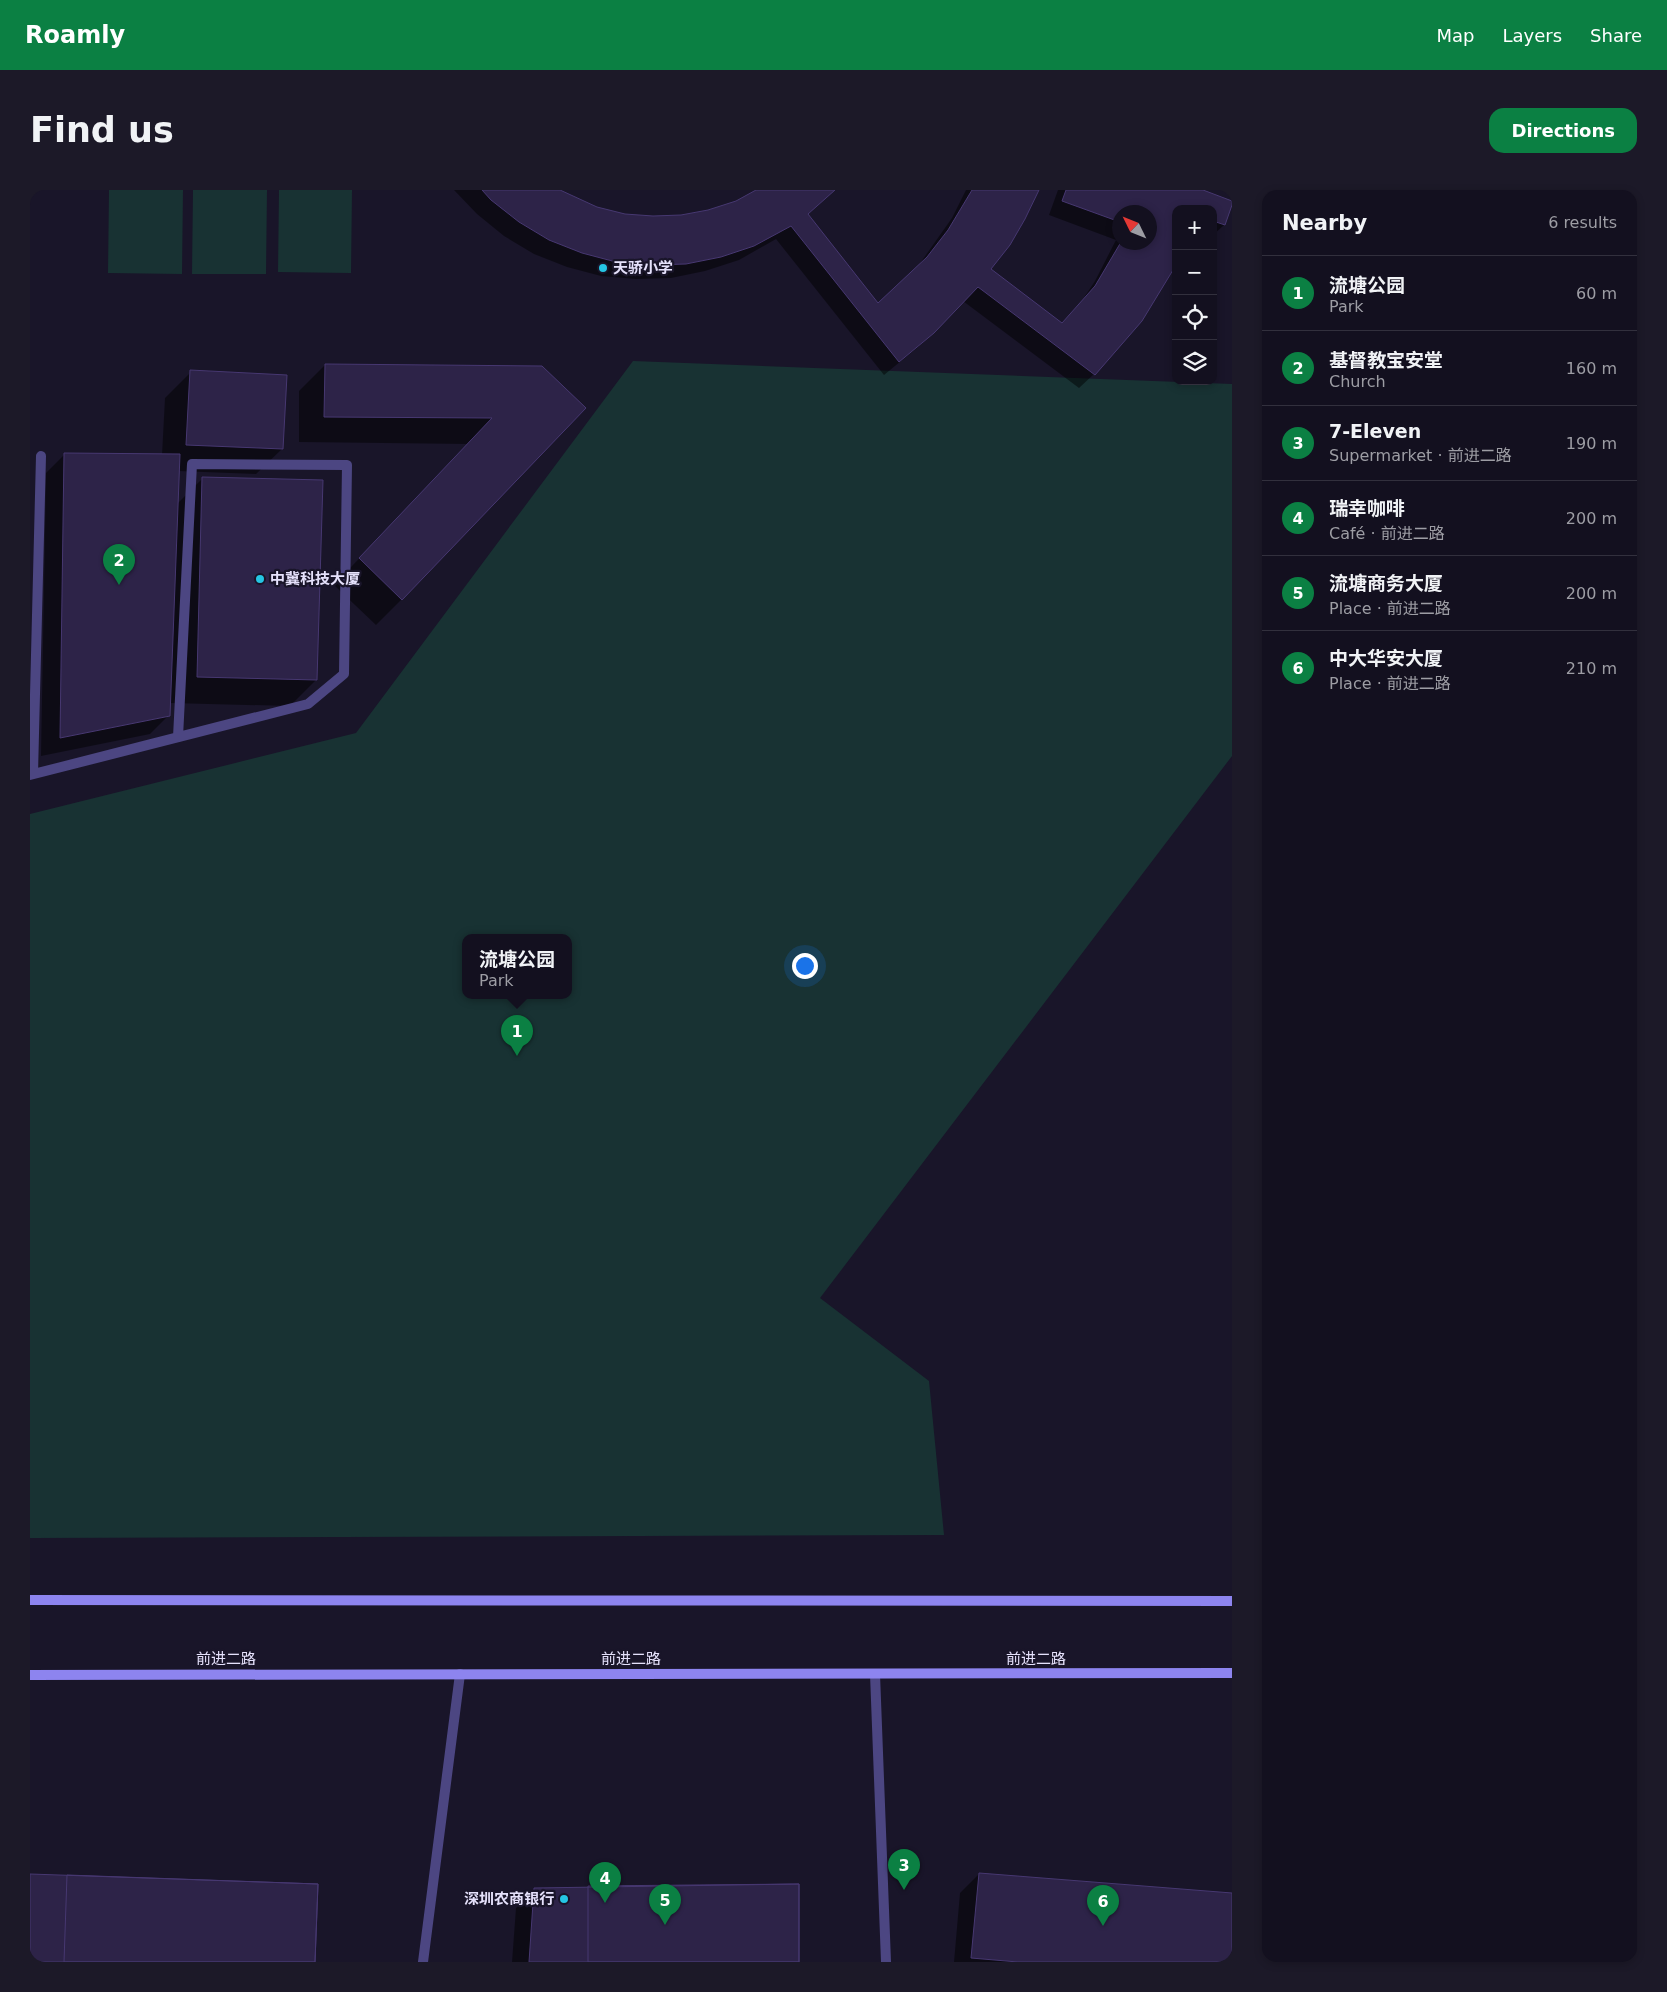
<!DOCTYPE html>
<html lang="en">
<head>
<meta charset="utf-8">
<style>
  body { margin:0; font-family:"DejaVu Sans","Noto Sans SC",sans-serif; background:#1c1928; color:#f1f3f6 }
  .controls { position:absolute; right:15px; top:15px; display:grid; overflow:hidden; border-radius:10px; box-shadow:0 2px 8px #0003 }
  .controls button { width:45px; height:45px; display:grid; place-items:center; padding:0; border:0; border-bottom:1px solid #32303d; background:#13101f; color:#f1f3f6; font:25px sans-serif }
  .compass { position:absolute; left:1082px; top:15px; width:45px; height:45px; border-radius:50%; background:#13101f; box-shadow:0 2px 8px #0003; rotate:313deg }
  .you { position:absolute; left:774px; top:775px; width:18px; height:18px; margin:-12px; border:4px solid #fff; border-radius:50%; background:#1a73e8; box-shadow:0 0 0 8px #1a73e833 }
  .badge { display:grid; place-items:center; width:32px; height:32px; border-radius:50%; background:#0b8043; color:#fff; font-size:16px; font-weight:700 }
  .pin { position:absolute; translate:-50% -41px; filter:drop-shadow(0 1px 2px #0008) }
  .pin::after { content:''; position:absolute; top:26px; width:18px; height:15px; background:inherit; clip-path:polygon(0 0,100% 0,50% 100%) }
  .popup { position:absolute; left:432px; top:744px; width:110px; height:65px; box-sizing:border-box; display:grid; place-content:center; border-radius:10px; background:#13101f; filter:drop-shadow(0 1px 4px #0005); font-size:16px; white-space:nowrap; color:#9d9da4 }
  .popup b { font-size:19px; color:#f1f3f6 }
  .popup::after { content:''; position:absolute; left:50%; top:100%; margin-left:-10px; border:10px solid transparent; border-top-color:#13101f }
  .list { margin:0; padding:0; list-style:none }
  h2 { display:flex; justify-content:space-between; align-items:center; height:65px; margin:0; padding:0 20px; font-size:21px }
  h2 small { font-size:16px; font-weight:400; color:#9d9da4 }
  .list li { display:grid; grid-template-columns:32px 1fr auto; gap:15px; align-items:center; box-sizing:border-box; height:75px; padding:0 20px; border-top:1px solid #32303d }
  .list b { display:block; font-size:19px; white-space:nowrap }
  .list p { margin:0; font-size:16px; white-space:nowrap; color:#9d9da4 }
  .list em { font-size:16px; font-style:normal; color:#9d9da4 }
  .icon { flex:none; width:28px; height:28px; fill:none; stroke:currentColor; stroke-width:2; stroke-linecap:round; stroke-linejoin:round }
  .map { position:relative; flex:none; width:1202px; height:1772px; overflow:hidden; border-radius:15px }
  header { display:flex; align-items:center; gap:30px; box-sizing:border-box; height:70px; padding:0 25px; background:#0b8043; color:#fff }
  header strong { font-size:24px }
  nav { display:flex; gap:28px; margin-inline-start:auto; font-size:18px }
  .intro { display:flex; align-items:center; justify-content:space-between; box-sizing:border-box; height:120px; padding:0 30px }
  h1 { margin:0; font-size:35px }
  .button { padding:12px 22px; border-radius:15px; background:#0b8043; color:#fff; font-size:18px; font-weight:700 }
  main { display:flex; gap:30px; padding:0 30px }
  aside { flex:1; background:#13101f; border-radius:15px; box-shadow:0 2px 8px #0003 }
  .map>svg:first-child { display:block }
  .green { fill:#183233; fill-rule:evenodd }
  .shadow { fill:#0007; fill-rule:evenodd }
  .building { fill:#2d2348; stroke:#473871 }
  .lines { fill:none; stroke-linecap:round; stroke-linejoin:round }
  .lane { stroke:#4c4682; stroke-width:10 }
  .street { stroke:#4c4682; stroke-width:10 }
  .secondary { stroke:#8d84ef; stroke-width:10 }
  .poi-dot { fill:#25c5e3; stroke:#191529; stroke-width:2 }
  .labels { text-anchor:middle; stroke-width:4.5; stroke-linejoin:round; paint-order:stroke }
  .poi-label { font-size:15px; font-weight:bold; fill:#e5e1fb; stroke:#191529; text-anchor:start }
  .street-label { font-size:15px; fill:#e5e1fb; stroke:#191529 }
</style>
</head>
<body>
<header>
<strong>Roamly</strong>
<nav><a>Map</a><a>Layers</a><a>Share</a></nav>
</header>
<div class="intro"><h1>Find us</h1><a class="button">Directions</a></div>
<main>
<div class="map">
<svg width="1202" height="1772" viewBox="0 0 1202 1772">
  <rect width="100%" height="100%" fill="#191529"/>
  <!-- green -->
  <path class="green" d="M 79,0 L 153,0 L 152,84 L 78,83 Z
    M 163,0 L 237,0 L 236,84 L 162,84 Z
    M 249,0 L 322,0 L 321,83 L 248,82 Z
    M 603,171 L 1202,194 L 1202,566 L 790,1108 L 899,1191 L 914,1345 L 0,1348 L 0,624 L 326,543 ZM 538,747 L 538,805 L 436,805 L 436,747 Z"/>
  <!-- shadow -->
  <path class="shadow" d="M 424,0 L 528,0 L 567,18 L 594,25 L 623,28 L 651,26 L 679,21 L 706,12 L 729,0 L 804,0 L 777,25 L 848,115 L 886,79 L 922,28 L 936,0 L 1006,0 L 960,80 L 1031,134 L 1051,112 L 1065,91 L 1086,50 L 1019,25 L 1028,0 L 1169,0 L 1202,12 L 1194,35 L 1183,45 L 1183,19 L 1146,19 L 1064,184 L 1049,198 L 933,111 L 888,157 L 854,185 L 746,49 L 709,70 L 675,81 L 641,88 L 606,89 L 571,86 L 537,77 L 504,64 L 474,46 L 447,24 ZM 1090,22 L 1120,22 L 1120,52 L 1090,52 Z
    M 295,175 L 511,177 L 372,409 L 346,435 L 304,395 L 438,254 L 269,252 L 269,201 Z
    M 161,182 L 252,259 L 226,284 L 148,281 L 147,314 L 172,289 L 286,490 L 260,516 L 140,513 L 139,525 L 120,544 L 11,566 L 16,283 L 35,264 L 132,265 L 135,208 Z
    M 949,1684 L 1202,1772 L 924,1772 L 930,1703 Z
    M 505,1699 L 768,1772 L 482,1772 L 486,1718 Z"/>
  <!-- building -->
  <path class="building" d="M 452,0 L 530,0 L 567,17 L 595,24 L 623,26 L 651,25 L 678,20 L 706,11 L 726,0 L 805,0 L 778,24 L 848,113 L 897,67 L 918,40 L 942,0 L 1009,0 L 995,29 L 980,55 L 961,79 L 1032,133 L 1065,96 L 1091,52 L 1120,52 L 1120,22 L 1090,22 L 1090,32 L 1032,11 L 1036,0 L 1173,0 L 1202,11 L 1202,15 L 1195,35 L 1183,31 L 1183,19 L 1146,19 L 1146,75 L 1143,80 L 1112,131 L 1065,185 L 948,97 L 904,143 L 869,172 L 761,36 L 724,56 L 691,67 L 656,74 L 621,75 L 586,72 L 552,63 L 519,50 L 489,32 L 461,10 Z
    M 295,174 L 512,176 L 556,218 L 372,410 L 329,368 L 462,228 L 294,227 Z
    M 160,180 L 257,185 L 253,259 L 156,255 Z
    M 34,263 L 150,264 L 140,526 L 30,548 Z
    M 172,287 L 293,290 L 287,490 L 167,487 Z
    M 949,1683 L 1202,1703 L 1202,1772 L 988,1772 L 941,1768 Z
    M 0,1684 L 288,1694 L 285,1772 L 0,1772 Z
    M 37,1685 L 288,1694 L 285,1772 L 34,1772 Z
    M 769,1694 L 769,1772 L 558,1772 L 558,1696 Z
    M 769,1694 L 769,1772 L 499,1772 L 504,1698 Z"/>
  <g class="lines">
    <!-- lane -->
    <path class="lane" d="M 3,584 L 11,266
      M 0,585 L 278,514 L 314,484 L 317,275 L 162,274 L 148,547
      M 845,1484 L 856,1772"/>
    <!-- street -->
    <path class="street" d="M 393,1772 L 430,1484"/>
    <!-- secondary -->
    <path class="secondary" d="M 0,1410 L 1202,1411
      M 0,1485 L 1202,1483"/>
  </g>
  <!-- markers -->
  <g class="poi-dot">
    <circle cx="573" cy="78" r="5"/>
    <circle cx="230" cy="389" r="5"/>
    <circle cx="534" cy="1709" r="5"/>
  </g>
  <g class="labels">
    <!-- poi labels -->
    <g class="poi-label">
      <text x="583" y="83">天骄小学</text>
      <text x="240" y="394">中冀科技大厦</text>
      <text x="524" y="1714" text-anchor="end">深圳农商银行</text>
    </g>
    <!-- street labels -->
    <g class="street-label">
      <text x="196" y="1474">前进二路</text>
      <text x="601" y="1474">前进二路</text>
      <text x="1006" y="1474">前进二路</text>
    </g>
  </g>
</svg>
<div class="controls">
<button>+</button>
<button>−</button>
<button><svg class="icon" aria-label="locate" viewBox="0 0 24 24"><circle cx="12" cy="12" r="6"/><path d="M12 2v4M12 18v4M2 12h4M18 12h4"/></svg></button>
<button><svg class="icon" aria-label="layers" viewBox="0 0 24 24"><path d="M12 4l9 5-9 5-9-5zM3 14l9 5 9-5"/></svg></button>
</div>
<svg class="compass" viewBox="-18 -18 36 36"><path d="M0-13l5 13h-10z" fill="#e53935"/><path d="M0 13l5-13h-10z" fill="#9d9da4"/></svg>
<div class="you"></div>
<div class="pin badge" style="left:487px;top:866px">1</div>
<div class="popup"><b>流塘公园</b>Park</div>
<div class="pin badge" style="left:89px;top:395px">2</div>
<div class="pin badge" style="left:874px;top:1700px">3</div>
<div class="pin badge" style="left:575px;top:1713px">4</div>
<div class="pin badge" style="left:635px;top:1735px">5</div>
<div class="pin badge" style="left:1073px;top:1736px">6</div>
</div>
<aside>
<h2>Nearby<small>6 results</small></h2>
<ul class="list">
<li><span class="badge">1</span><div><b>流塘公园</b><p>Park</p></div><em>60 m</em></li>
<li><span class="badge">2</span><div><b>基督教宝安堂</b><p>Church</p></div><em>160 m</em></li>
<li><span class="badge">3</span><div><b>7-Eleven</b><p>Supermarket · 前进二路</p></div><em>190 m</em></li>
<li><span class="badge">4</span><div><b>瑞幸咖啡</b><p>Café · 前进二路</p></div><em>200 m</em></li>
<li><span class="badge">5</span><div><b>流塘商务大厦</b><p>Place · 前进二路</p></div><em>200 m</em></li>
<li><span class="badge">6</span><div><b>中大华安大厦</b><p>Place · 前进二路</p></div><em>210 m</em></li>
</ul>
</aside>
</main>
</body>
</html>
